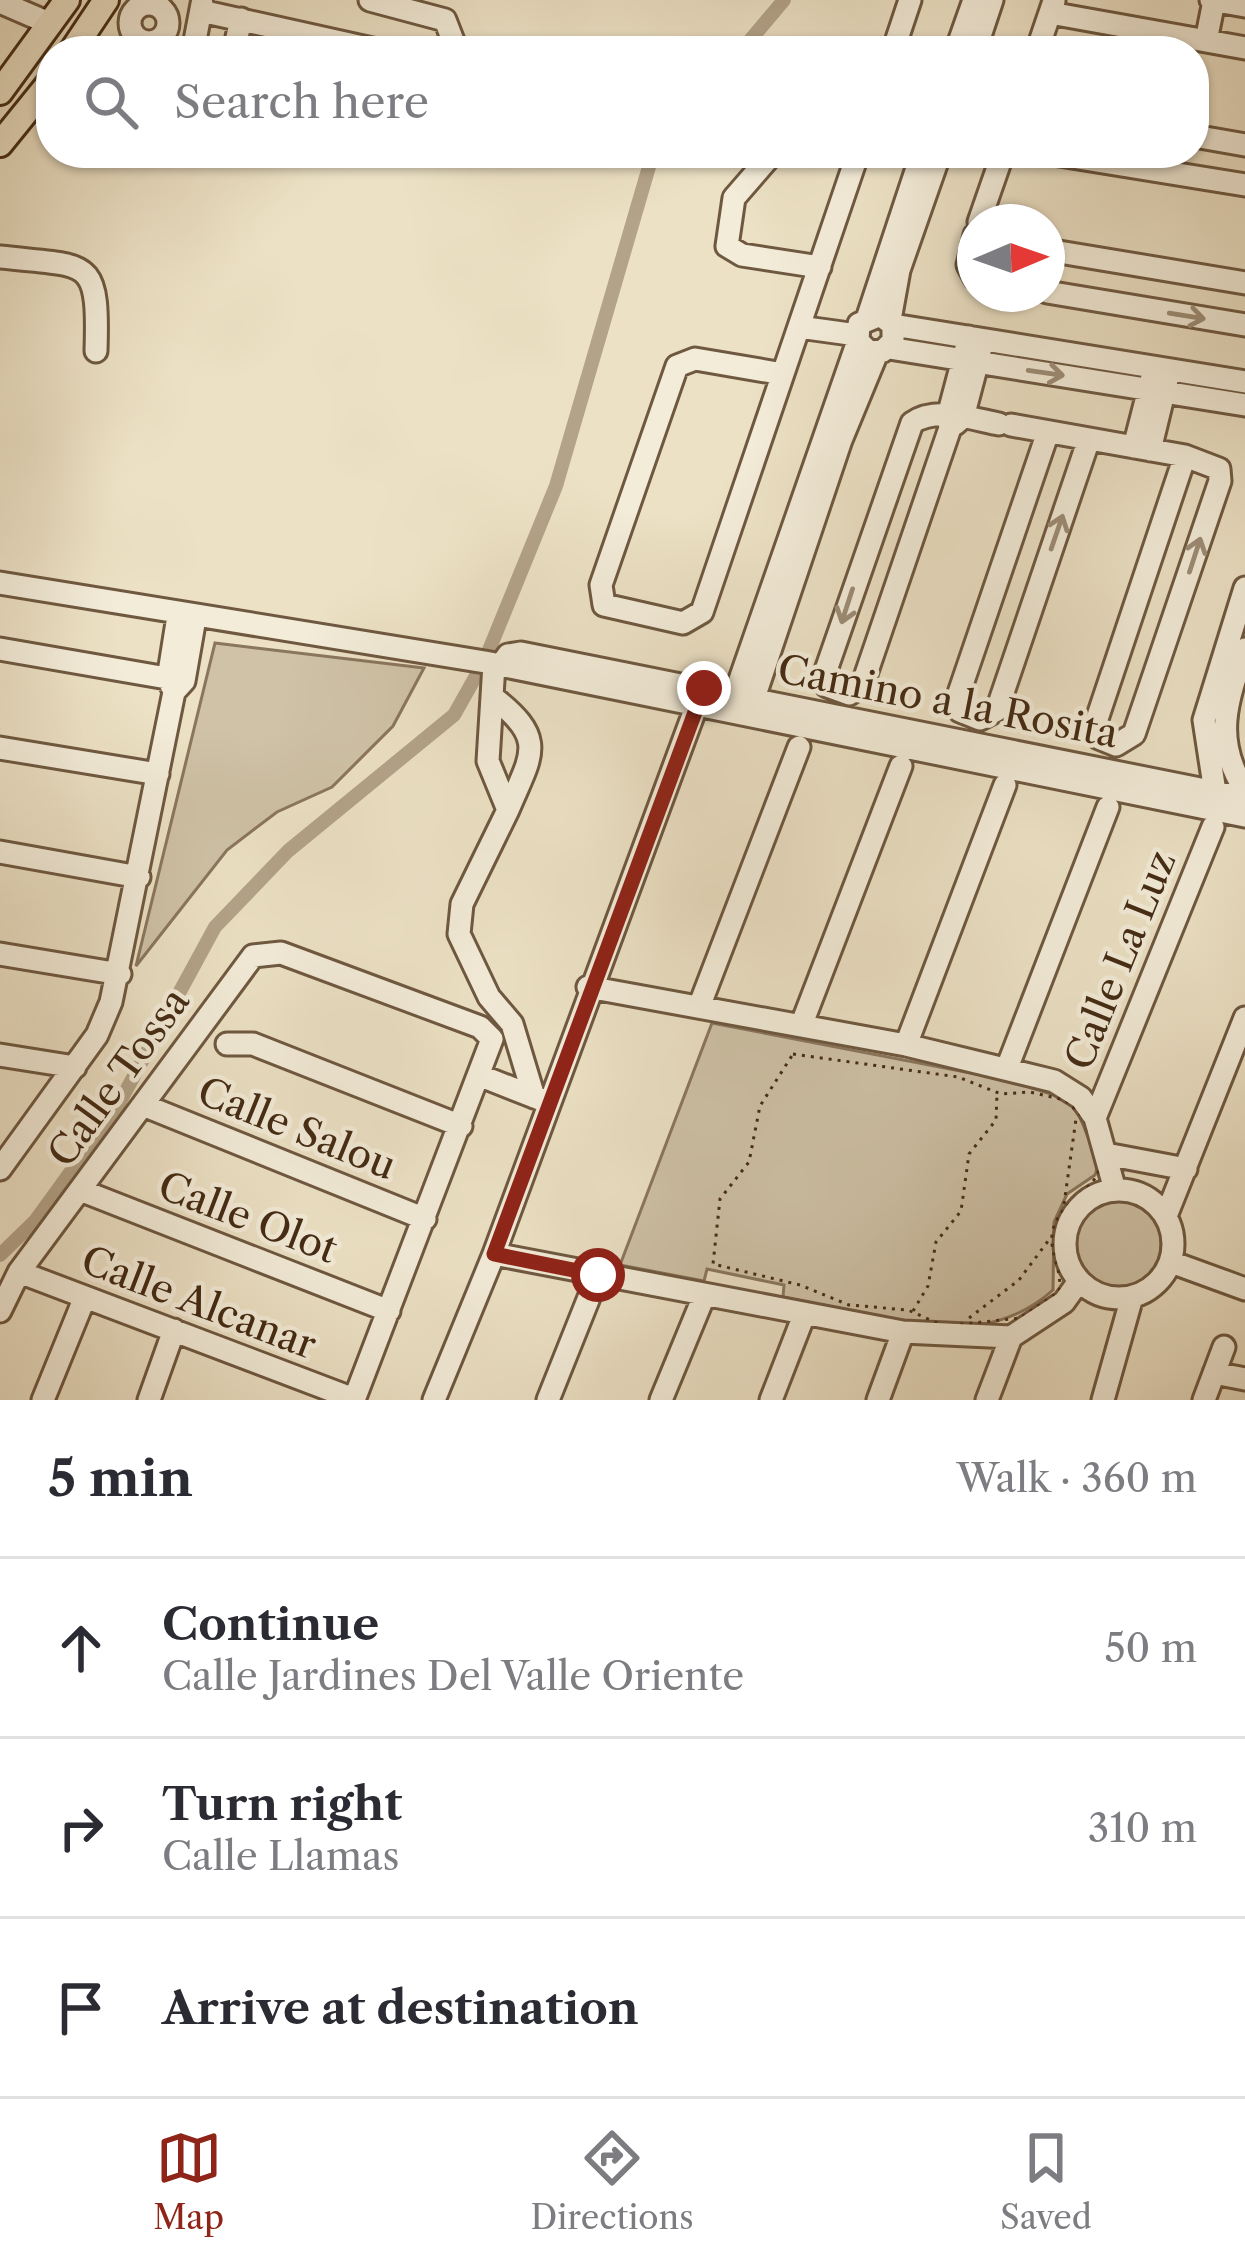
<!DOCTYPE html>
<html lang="en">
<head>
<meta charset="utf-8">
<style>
  body { margin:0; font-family:"Libre Caslon Text",serif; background:#f7f7f7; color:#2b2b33 }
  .compass { position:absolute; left:957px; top:204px; width:108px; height:108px; border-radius:50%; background:#fff; box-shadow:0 3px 9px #0004; rotate:88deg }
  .stop { position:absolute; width:36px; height:36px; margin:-27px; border:9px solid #8f2418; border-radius:50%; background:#fff }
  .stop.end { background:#8f2418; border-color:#fff; box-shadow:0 3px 12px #0008 }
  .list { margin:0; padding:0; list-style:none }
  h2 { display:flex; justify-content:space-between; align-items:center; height:156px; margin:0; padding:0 48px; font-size:51px }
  h2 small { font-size:39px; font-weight:400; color:#7c7c81 }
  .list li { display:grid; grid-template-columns:78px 1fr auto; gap:36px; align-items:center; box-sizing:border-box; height:180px; padding:0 48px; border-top:3px solid #e1e1e2 }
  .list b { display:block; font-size:45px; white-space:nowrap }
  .list p { margin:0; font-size:39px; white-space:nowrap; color:#7c7c81 }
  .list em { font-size:39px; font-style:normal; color:#7c7c81 }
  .icon { flex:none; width:66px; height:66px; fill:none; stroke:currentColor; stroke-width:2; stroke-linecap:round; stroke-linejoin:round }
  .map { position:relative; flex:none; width:1245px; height:1400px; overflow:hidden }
  .search { position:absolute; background:#fff; box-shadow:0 3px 9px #0004; left:36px; right:36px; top:36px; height:132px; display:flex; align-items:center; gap:30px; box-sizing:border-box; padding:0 42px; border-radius:48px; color:#7c7c81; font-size:45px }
  .sheet { height:696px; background:#fff }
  nav { display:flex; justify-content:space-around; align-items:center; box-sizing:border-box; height:168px; border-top:3px solid #e1e1e2; background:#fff; font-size:33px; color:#7c7c81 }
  nav a { display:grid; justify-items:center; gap:6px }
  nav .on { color:#8f2418 }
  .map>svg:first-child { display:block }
  .green { fill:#cfc2a7; stroke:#8a765e; stroke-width:3 }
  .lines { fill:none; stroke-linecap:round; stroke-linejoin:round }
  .canal { stroke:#b3a389; stroke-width:14 }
  .minor-casing { stroke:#6e5840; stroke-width:27 }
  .major-casing { stroke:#442b14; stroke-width:30 }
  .path { stroke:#442b14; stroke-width:3; stroke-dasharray:3 6; stroke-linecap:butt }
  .minor { stroke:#f3ecd9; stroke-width:21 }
  .major { stroke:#ece1c5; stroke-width:24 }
  .oneway { stroke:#9c8c76 }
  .route { stroke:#8f2418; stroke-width:15 }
  .labels { text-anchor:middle; stroke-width:9; stroke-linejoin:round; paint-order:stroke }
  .street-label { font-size:39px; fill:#442b14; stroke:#f3ecd9 }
</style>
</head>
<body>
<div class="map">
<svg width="1245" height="1400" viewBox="0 0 1245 1400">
  <rect width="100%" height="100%" fill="#ece1c5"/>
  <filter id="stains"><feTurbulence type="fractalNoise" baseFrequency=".00167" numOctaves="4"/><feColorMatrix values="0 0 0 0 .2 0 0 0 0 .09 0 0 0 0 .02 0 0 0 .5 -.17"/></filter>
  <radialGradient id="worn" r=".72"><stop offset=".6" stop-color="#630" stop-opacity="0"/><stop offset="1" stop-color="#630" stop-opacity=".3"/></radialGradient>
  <!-- green -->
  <path class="green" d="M 215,643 L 424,668 L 393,726 L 332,787 L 277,812 L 227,850 L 136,966 Z
    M 712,1023 L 1007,1080 L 1073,1101 L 1099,1163 L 1095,1175 L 1067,1194 L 1054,1222 L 1053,1290 C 976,1359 874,1314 783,1297 L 784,1285 L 707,1269 L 704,1281 L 620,1265 Z
    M1075 1244a43 43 0 1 1 86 0a43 43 0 1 1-86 0Z"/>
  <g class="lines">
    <!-- canal -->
    <path class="canal" d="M 741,51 L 784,0
      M 0,1255 L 35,1221 L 116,1109 L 215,927 L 288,851 L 454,715 L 485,660 L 556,486 L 653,153"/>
    <!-- minor casing -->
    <g class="minor-casing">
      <path id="minor" d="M 370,0 L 445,20 L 457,51
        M 1211,0 L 1245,6
        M 0,2 L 51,24
        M130 23a19 19 0 1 1 38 0a19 19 0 1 1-38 0Z
        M 201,11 L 381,51
        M 1050,13 L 1245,48
        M 1206,41 L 1214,1
        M 1038,48 L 1054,1
        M 193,51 L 202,4
        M 234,51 L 241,19
        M 893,51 L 910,0
        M 956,51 L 974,0
        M 975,51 L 992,0
        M 1194,136 L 1245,145
        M 773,153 L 734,198 L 727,246 L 742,255 L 820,267
        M 1047,153 L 1245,185
        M 979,222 L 1003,153
        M 975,235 L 968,265 L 975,278
        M 1047,250 L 1245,283
        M 0,257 C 89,267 99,255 96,351
        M 1047,292 L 1245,325
        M 868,316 L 922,153
        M 890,320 L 899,270 L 940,153
        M 893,325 L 893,341 L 883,351 L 869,352 L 858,341 L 859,324 L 880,315 L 893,325 L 1245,382
        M 799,327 L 857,335
        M 969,337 L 948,416 L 950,428 L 862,686 L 849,694 L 827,686 L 825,673 L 912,423 C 936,406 973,419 999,424
        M 889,348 L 1245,405
        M 783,374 L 695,359 L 677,366 L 601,585 L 604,605 L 683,623 L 702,612 L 858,153
        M 955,424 L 963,417 L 980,353
        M 1011,425 L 1185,456 L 1219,469 L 1220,481 L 1134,734 L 1116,745 L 1099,738 L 1097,719 L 1185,456
        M 1048,432 L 958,696 L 960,711 L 980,719 L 997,710 L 1089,439
        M 1134,447 L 1152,377
        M 1150,450 L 1167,380
        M 0,583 L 485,662 L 1245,816
        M 0,649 L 184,681
        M 1245,649 C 1226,702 1213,741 1245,790
        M 494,664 L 488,761 L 508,810 L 462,904 L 459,934 L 489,997 L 512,1024 L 534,1097
        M 501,665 L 508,655 L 521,653 L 1245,798
        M 174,691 L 168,679 L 178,616
        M 735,694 L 858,341
        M 494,698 C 548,740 531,755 508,810
        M 754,698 L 841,440 L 877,353
        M 0,748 L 158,774
        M 1215,792 L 1204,720 L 1245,588
        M 0,852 L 139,877
        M 0,954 L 120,974
        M 588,987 L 906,1045 L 1054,1081 L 1081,1098 L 1095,1118 L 1115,1190
        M 699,1007 L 799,747
        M 801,1026 L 901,766
        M 227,1044 L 253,1044 L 461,1126
        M 906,1045 L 1005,785
        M 0,1055 L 75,1067
        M 1007,1068 L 1108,807
        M 481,1076 L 542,1100
        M 143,1105 L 425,1219
        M 1095,1118 L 1213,827
        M 1106,1154 L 1186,1169
        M 0,1169 L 97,1035 L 111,1002 L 174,692 L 184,681 L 195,618
        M1065 1244a54 54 0 1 1 108 0a54 54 0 1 1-108 0Z
        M 80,1190 L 389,1311
        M 1166,1216 L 1245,1018
        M 494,1254 L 903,1332 L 1011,1337
        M 1171,1262 L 1245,1289
        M 19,1272 L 354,1399
        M 0,1311 L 19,1272 L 253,956 L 281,953 L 480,1027 L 492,1039 L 354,1400
        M 1214,1373 L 1245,1379
        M 43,1400 L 85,1297
        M 149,1400 L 174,1330
        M 434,1400 L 494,1254 L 699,699
        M 548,1400 L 598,1275
        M 661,1400 L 704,1296
        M 771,1400 L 804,1315
        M 878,1400 L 903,1332
        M 987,1400 L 1011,1337 L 1064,1302 L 1079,1281
        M 1103,1400 L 1132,1297
        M 1204,1400 L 1224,1347"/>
    </g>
    <!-- major casing -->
    <g class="major-casing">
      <path id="major" d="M 72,51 L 106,0
        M 0,92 L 67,0
        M 0,144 L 51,81"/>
    </g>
    <!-- path -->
    <path class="path" d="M 793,1054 L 958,1077 L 1001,1094 L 1030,1092 L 1065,1100 L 1085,1119 L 1101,1165 C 1094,1194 1056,1202 1052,1235 C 1050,1254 1063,1272 1059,1292 L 1020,1318 L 944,1326 L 908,1310 L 849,1305 L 800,1285 L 713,1264 L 720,1199 L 749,1162 L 760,1106 Z
      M 1064,1204 L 1076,1119
      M 913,1311 L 928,1286 L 936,1242 L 961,1211 L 969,1154 L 996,1120 L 997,1094
      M 969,1318 L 1019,1280 L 1051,1237"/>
    <!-- minor -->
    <use href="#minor" class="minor"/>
    <!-- major -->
    <use href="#major" class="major"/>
  </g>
  <!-- one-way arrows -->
  <defs><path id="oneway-shaft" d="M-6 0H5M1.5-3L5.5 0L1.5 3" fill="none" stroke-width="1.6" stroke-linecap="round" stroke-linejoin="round" transform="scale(3)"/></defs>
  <g class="oneway">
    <use href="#oneway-shaft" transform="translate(1187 316) rotate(9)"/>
    <use href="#oneway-shaft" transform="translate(1046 373) rotate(8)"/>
    <use href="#oneway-shaft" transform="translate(1057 532) rotate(-71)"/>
    <use href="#oneway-shaft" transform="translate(1195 555) rotate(-72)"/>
    <use href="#oneway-shaft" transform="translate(847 606) rotate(108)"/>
  </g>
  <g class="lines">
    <!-- route -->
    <path class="route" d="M 598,1275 L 494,1254 L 704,688"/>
  </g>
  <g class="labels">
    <!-- street labels -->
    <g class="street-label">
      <text transform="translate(948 701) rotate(11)" y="14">Camino a la Rosita</text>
      <text transform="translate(1120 960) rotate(-68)" y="14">Calle La Luz</text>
      <text transform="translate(118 1077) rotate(-54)" y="14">Calle Tossa</text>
      <text transform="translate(297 1128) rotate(22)" y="14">Calle Salou</text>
      <text transform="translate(248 1217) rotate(21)" y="14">Calle Olot</text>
      <text transform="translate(199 1302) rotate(21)" y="14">Calle Alcanar</text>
    </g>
  </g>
  <rect width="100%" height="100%" filter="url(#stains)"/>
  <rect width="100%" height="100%" fill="url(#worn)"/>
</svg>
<svg class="compass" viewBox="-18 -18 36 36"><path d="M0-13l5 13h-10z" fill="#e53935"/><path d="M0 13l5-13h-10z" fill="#7c7c81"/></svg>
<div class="stop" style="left:598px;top:1275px"></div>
<div class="stop end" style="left:704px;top:688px"></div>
<div class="search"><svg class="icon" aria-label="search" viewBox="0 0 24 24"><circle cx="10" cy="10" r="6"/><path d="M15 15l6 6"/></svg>Search here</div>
</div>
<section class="sheet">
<h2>5 min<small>Walk · 360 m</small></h2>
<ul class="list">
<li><svg class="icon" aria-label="ahead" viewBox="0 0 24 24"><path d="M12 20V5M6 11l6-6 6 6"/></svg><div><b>Continue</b><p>Calle Jardines Del Valle Oriente</p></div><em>50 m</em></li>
<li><svg class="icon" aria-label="right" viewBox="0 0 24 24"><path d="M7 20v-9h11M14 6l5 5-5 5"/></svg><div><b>Turn right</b><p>Calle Llamas</p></div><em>310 m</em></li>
<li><svg class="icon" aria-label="arrive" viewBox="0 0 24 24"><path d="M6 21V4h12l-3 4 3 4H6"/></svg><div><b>Arrive at destination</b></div></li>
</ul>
</section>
<nav>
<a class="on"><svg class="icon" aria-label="map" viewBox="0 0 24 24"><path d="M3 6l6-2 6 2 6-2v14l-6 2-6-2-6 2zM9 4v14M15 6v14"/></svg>Map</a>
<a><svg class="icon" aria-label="directions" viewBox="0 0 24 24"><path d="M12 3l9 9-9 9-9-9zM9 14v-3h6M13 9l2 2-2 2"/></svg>Directions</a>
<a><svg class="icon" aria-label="saved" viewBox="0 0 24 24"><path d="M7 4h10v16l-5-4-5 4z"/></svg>Saved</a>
</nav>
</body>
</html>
